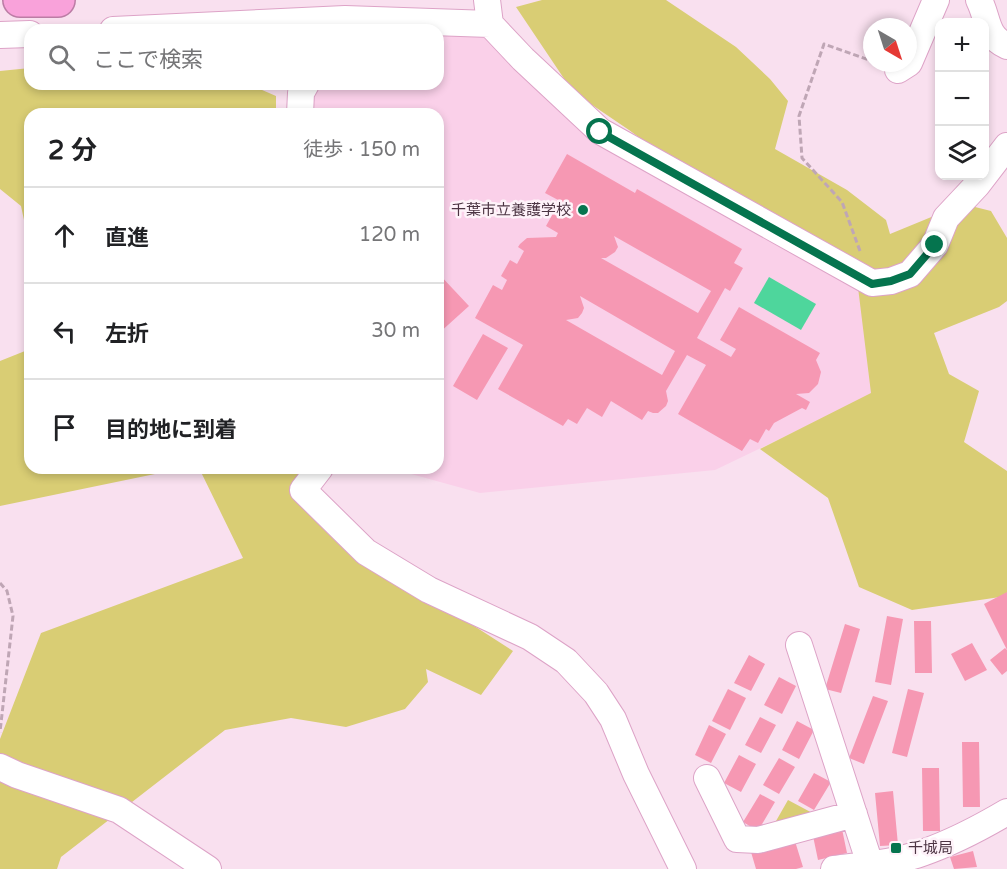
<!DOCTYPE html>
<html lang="ja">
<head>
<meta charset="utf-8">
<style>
  body { margin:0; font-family:"Varela Round","Noto Sans JP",sans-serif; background:#f2f2f2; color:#202124 }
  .controls { position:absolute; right:18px; top:18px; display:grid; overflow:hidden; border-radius:12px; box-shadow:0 3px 9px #0003 }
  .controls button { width:54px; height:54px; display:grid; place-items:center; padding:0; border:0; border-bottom:2px solid #e0e0e0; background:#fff; color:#202124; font:30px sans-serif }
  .compass { position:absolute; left:863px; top:18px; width:54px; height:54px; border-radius:50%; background:#fff; box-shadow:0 3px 9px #0003; rotate:141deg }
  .stop { position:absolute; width:18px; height:18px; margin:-14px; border:4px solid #05744e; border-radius:50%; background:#fff }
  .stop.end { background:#05744e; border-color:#fff; box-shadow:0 2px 6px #0008 }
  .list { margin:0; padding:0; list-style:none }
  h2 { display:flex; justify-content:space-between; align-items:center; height:78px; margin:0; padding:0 24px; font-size:26px }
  h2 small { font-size:20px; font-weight:400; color:#757577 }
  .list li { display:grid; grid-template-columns:39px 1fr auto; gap:18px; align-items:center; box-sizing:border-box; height:96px; padding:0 24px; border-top:2px solid #e0e0e0 }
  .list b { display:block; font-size:22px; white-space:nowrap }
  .list em { font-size:20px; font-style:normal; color:#757577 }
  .icon { flex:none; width:33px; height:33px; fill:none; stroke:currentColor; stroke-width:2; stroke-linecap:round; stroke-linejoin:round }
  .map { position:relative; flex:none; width:1007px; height:869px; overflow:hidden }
  .search { position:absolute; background:#fff; box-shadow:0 3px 9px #0003; left:24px; top:24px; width:420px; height:66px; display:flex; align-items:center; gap:15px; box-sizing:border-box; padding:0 21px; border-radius:18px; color:#757577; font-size:22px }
  .panel { position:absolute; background:#fff; box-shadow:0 3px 9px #0003; left:24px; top:108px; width:420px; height:366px; border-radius:18px }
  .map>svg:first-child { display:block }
  .built { fill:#fad0e9 }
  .green { fill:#d9cd74 }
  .water { fill:#4ed69c }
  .building { fill:#f698b3; fill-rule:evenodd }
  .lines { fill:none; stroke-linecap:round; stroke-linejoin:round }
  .minor-casing { stroke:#dda3c7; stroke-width:28 }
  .highway-casing { stroke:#bc7ca5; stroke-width:36 }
  .path { stroke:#bfa6b5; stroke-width:3; stroke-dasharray:6 3; stroke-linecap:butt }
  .minor { stroke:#fff; stroke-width:26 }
  .highway { stroke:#f9a2da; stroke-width:33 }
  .route { stroke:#05744e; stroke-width:8 }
  .poi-dot { fill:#05744e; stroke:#fef2f9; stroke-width:2 }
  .labels { text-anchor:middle; stroke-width:5; stroke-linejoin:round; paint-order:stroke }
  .poi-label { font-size:15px; fill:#4c3443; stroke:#fef2f9; text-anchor:end }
</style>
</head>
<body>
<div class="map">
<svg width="1007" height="869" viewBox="0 0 1007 869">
  <rect width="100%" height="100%" fill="#f9e0ef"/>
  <!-- built -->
  <path class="built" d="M 438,34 L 487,35 L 599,136 L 858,283 L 873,394 L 715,470 L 480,493 L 393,469 L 438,468 L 438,114 L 308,114 L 310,100 L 318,84 L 438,84 Z"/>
  <!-- green -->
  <path class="green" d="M 542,0 L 666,0 L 736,47 L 770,79 L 788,101 L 775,149 L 847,190 L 886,220 L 890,234 L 963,204 L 991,211 L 1007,238 L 1007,301 L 999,307 L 934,333 L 949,374 L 979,391 L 964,442 L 1007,471 L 1007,596 L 912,610 L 859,587 L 828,498 L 760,449 L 871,393 L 855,263 L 680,168 L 629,130 L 573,92 L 516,7 Z
    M 30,68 L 30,84 L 248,84 L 276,96 L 276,114 L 30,114 L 30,248 L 21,206 L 0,189 L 0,71 Z
    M 30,349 L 30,468 L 184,468 L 0,506 L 0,361 Z
    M 199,468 L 306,468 L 359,552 L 513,651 L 481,695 L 426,669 L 428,682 L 405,709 L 346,727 L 291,718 L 225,730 L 61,857 L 57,869 L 0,869 L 0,739 L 41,633 L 243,558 Z
    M 788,800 L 818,816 L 772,828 Z"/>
  <!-- water -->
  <path class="water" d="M 769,277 L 816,304 L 801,330 L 754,303 Z"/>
  <!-- building -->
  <path class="building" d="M 567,154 L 635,193 L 637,189 L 742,249 L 734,263 L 743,268 L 730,291 L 725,288 L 697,338 L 731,357 L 736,349 L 720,340 L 739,307 L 820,353 L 816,360 L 821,372 L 818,384 L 809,393 L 796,394 L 810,402 L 806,410 L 802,408 L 774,423 L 769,431 L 766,429 L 758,443 L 750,439 L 742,451 L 678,414 L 706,365 L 687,355 L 666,391 L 668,401 L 666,406 L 658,413 L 653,413 L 648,411 L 642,420 L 611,401 L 602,417 L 587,408 L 577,424 L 568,419 L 563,426 L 498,389 L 523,345 L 475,318 L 493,285 L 502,290 L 507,280 L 501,276 L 510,260 L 517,264 L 524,251 L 518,247 L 520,244 L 527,238 L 556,237 L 558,233 L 546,226 L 560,201 L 545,193 ZM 614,236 L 711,291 L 698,313 L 601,258 L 606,258 L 615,252 L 618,247 ZM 580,296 L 675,351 L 662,375 L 566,320 L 578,318 L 582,313 L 584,308 Z
    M 438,273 L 469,306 L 438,334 Z
    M 483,334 L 508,348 L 477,400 L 453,386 Z
    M 1007,592 L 1007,671 L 1002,675 L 990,660 L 1005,648 L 1007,650 L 984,604 Z
    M 887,616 L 903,619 L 891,685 L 875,682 Z
    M 914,621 L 931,621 L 932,673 L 915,673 Z
    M 845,624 L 860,629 L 841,693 L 825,689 Z
    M 972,643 L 987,670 L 965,681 L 951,654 Z
    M 749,655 L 765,664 L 751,691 L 734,683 Z
    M 779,677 L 796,686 L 782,714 L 764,705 Z
    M 728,689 L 746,698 L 730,730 L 712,721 Z
    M 908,689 L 924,693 L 907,757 L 892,753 Z
    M 873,696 L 888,701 L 864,764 L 849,758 Z
    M 760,717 L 776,725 L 761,753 L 745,745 Z
    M 797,721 L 814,730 L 799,759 L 782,750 Z
    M 709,725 L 726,734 L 711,763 L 695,755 Z
    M 962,742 L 979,742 L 980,807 L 963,807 Z
    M 739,755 L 756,764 L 741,792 L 724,783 Z
    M 779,758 L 795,767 L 779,794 L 763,785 Z
    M 922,768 L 939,768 L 940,831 L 923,831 Z
    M 814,773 L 831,782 L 814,810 L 798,801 Z
    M 893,791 L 898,845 L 880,846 L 875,793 Z
    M 760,794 L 775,802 L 758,831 L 743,822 Z
    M 842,829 L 847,853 L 818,860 L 813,836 Z
    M 794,838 L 803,867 L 796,869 L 756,869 L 751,852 Z
    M 973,851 L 977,867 L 954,869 L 950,857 Z"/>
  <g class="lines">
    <!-- minor casing -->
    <g class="minor-casing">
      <path id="minor" d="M 487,0 L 490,24 L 523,59 L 600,131 L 872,283 L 891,281 L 910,274 L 935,245 L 946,218 L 977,185 L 1007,146
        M 979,0 C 989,20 985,36 1007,46
        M 113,30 L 345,19 L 490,24
        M 0,35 L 30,34
        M 898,70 L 909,63 L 936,0
        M 300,114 L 301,93 L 306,84
        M 320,468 L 303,490 L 366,552 L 429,590 L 530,637 L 566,661 L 596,693 L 613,719 L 636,774 L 683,869
        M 799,645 L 870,864 L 864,869
        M 0,767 L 17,775 L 119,810 L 208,869
        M 707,778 L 737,839 L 758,840 L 854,814
        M 834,869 C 863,865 894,863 922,853 C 951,843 980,828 1007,812"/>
    </g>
    <!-- highway casing -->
    <g class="highway-casing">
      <path id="highway" d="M 20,0 L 58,0"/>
    </g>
    <!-- path -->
    <path class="path" d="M 860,251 L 842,202 L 802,158 L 799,116 L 824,44 L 872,61
      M 0,583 L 7,591 L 13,616 L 0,732"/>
    <!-- minor -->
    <use href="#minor" class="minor"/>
    <!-- highway -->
    <use href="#highway" class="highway"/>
  </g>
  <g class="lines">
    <!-- route -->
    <path class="route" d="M 600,132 L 872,284 L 891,281 L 910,274 L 935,245"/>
  </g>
  <!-- markers -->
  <g class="poi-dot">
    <circle cx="583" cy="210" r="6"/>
    <rect x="890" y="842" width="12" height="12" rx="3"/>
  </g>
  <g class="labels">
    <!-- poi labels -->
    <g class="poi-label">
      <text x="571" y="215">千葉市立養護学校</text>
      <text x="908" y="853" text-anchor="start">千城局</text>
    </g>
  </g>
</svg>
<div class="controls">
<button>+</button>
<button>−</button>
<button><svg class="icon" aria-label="layers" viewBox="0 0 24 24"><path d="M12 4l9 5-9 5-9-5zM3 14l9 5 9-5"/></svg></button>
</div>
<svg class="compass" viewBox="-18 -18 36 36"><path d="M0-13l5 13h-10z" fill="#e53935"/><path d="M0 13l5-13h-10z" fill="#757577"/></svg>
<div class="stop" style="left:600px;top:132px"></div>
<div class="stop end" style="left:935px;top:245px"></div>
<div class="search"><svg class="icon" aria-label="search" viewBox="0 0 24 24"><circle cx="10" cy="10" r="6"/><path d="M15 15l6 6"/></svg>ここで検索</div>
<section class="panel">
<h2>2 分<small>徒歩 · 150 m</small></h2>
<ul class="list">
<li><svg class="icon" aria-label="ahead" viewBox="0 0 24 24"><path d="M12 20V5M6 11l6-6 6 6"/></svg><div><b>直進</b></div><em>120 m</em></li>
<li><svg class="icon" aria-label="left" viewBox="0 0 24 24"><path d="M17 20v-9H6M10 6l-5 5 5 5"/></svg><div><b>左折</b></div><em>30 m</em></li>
<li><svg class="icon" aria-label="arrive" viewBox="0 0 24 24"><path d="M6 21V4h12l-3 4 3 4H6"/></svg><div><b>目的地に到着</b></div></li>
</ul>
</section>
</div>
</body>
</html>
